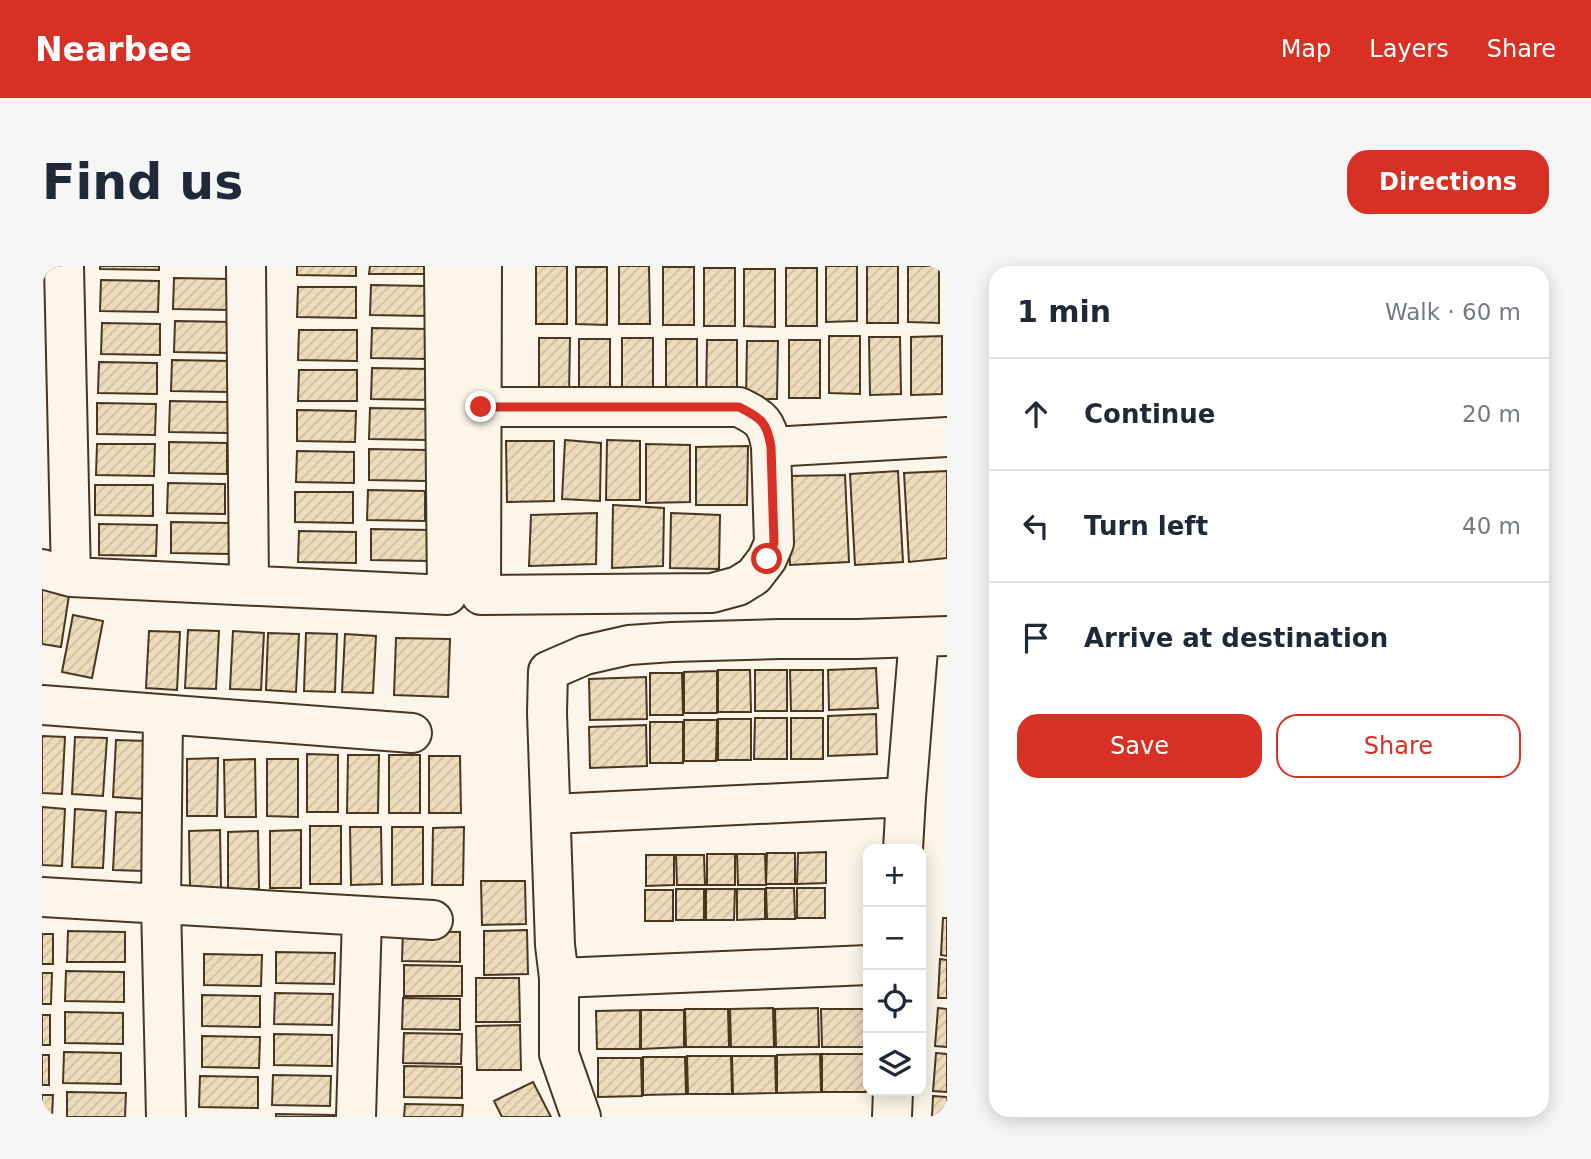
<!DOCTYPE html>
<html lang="en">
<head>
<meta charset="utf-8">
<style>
  body { margin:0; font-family:"DejaVu Sans",sans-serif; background:#f6f6f7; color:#1f2937 }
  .controls { position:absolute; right:21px; bottom:21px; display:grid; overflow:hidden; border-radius:14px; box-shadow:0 4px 18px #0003 }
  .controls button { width:63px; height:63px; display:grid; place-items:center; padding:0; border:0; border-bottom:2px solid #e0e1e3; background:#fff; color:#1f2937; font:35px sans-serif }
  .stop { position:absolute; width:21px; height:21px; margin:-16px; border:5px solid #d93025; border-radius:50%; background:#fff }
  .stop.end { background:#d93025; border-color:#fff; box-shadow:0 2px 7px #0008 }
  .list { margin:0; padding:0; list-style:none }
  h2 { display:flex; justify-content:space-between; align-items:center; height:91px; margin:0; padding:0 28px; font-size:30px }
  h2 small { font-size:23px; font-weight:400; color:#747a83 }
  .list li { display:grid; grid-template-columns:46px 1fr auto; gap:21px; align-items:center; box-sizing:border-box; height:112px; padding:0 28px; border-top:2px solid #e0e1e3 }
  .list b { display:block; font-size:26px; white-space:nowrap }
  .list em { font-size:23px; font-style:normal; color:#747a83 }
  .actions { display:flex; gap:14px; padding:21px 28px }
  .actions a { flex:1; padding:16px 0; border:2px solid #d93025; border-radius:21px; text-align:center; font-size:24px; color:#d93025 }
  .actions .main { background:#d93025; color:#fff }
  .icon { flex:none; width:38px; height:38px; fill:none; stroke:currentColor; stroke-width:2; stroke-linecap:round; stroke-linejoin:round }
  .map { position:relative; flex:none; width:905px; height:851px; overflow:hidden; border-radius:21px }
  header { display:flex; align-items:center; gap:42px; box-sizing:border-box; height:98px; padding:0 35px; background:#d93025; color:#fff }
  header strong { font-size:33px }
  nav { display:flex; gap:38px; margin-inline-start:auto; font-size:24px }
  .intro { display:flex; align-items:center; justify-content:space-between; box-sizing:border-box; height:168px; padding:0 42px }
  h1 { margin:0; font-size:49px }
  .button { padding:18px 32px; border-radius:21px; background:#d93025; color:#fff; font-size:24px; font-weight:700 }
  main { display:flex; gap:42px; padding:0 42px }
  aside { flex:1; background:#fff; border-radius:21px; box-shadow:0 4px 18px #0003 }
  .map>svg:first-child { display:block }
  .building { fill:url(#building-hatch); stroke:#4a3520; stroke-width:2 }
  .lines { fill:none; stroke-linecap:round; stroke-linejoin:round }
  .street-casing { stroke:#4a3520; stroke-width:42 }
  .street { stroke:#fbf6e9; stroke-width:38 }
  .route { stroke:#d93025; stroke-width:9 }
</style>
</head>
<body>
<header>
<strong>Nearbee</strong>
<nav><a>Map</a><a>Layers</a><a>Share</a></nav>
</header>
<div class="intro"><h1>Find us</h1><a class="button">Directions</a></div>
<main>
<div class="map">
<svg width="905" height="851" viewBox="0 0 905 851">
  <defs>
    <pattern id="building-hatch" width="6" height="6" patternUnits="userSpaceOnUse" patternTransform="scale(1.75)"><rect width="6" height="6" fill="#ecdcbc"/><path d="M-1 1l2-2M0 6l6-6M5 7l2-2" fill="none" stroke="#ccbda1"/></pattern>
  </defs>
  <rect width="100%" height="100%" fill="#fbf6e9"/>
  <!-- building -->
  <path class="building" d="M 58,0 L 117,0 L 117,4 L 58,3 Z
    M 255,0 L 314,0 L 314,10 L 255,9 Z
    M 328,0 L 386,0 L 386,8 L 327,8 Z
    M 494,0 L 525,0 L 525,58 L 494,58 Z
    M 577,0 L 607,0 L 608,58 L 577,58 Z
    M 784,0 L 815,0 L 815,55 L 784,56 Z
    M 825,0 L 856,0 L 856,57 L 825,57 Z
    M 866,0 L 897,0 L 897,57 L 866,56 Z
    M 534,1 L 565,1 L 565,59 L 534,58 Z
    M 621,1 L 652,1 L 652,59 L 621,59 Z
    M 662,2 L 693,2 L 693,60 L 662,60 Z
    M 744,2 L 775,2 L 775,60 L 744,60 Z
    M 702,3 L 733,3 L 733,61 L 702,60 Z
    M 132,12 L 189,13 L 189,44 L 131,43 Z
    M 59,14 L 117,15 L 116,46 L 58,45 Z
    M 329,19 L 386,20 L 386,50 L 328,49 Z
    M 256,21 L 314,21 L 314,52 L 255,51 Z
    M 133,55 L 190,56 L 190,87 L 132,86 Z
    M 60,57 L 118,58 L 118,89 L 59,88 Z
    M 330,62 L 387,63 L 387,93 L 329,92 Z
    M 257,64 L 315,64 L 315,95 L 256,94 Z
    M 787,70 L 818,70 L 818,128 L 787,127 Z
    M 900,70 L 900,128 L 869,129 L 869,71 Z
    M 827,71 L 858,71 L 859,128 L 828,129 Z
    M 497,72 L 528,72 L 527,129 L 497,130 Z
    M 580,72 L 611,72 L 611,130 L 580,129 Z
    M 537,73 L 568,73 L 568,131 L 537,130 Z
    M 624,73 L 655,73 L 655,131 L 624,130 Z
    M 665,74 L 695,74 L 695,131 L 664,132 Z
    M 747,74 L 778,74 L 778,132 L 747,132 Z
    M 705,75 L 736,75 L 735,133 L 704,133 Z
    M 130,94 L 188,95 L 187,126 L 129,125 Z
    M 57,96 L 115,97 L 115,128 L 56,127 Z
    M 330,102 L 387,103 L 387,134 L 329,133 Z
    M 257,104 L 315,104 L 315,135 L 256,135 Z
    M 128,135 L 186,136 L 186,167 L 127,166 Z
    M 55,137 L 114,138 L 113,169 L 55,168 Z
    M 328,142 L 386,143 L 386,174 L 327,173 Z
    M 255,144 L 314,145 L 313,176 L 255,175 Z
    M 523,174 L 559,177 L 558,235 L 520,233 Z
    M 565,174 L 598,175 L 598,234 L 564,234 Z
    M 464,175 L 512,175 L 512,235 L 465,236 Z
    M 127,176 L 185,177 L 185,208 L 127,207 Z
    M 55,178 L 113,178 L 112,210 L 54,209 Z
    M 604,178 L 648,179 L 648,236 L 604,237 Z
    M 706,180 L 705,239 L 654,239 L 654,181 Z
    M 327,183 L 385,184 L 384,215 L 327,214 Z
    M 255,185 L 312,186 L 312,217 L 254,216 Z
    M 856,205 L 861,296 L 813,299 L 808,208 Z
    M 905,205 L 905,292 L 867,296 L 862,207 Z
    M 803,209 L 807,296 L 748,299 L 745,210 Z
    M 126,217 L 183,218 L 183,248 L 125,247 Z
    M 53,219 L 111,219 L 111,250 L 53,249 Z
    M 326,224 L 383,225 L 383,255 L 325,254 Z
    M 253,226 L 311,226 L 311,257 L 253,256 Z
    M 571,239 L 622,242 L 621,300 L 570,302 Z
    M 555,247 L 554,298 L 487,300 L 489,249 Z
    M 629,247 L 678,249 L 677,303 L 628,302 Z
    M 129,256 L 188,257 L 187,288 L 129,287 Z
    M 57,258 L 115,259 L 114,290 L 57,289 Z
    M 329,263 L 387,264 L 387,295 L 329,294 Z
    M 257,265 L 314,266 L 314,297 L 256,296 Z
    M 0,318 L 28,323 L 19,381 L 0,378 Z
    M 31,349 L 61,355 L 50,412 L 20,406 Z
    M 146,364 L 177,365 L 174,423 L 143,422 Z
    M 107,365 L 138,366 L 135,424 L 104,422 Z
    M 191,365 L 222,367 L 219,424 L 188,423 Z
    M 226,367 L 257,368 L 254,426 L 224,424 Z
    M 264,367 L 295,368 L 293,426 L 262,425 Z
    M 303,368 L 334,370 L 331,427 L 300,426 Z
    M 354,372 L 408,373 L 406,431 L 352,429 Z
    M 834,402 L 836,442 L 787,444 L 786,404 Z
    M 676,404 L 708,404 L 709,446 L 676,446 Z
    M 713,404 L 745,404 L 745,445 L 713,445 Z
    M 748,404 L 781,404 L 781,445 L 749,445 Z
    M 675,405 L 675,447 L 642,447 L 642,406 Z
    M 608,407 L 640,407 L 641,449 L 608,449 Z
    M 604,411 L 605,453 L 548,454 L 547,413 Z
    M 834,448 L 835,488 L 786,490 L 786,450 Z
    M 713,452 L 745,452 L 745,493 L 712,493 Z
    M 749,452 L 781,452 L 781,493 L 749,493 Z
    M 676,453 L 709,453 L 709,494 L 676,494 Z
    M 642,454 L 675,454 L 674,495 L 642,495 Z
    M 608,456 L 641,456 L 641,497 L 608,497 Z
    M 604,459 L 605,500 L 548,502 L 547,461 Z
    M 0,470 L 23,471 L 20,528 L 0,527 Z
    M 33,471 L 65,472 L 61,530 L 30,528 Z
    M 74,474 L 105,475 L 102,533 L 71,531 Z
    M 265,488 L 296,489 L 296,546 L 265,546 Z
    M 306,489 L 337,489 L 336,547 L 305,547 Z
    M 347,489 L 378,489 L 378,547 L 347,547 Z
    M 387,490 L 418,490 L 419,547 L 387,547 Z
    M 176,492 L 175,550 L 145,550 L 145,493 Z
    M 213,493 L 214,551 L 183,551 L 182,494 Z
    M 225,493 L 256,493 L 256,551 L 225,550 Z
    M 0,541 L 23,543 L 20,600 L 0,599 Z
    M 33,543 L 64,545 L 61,602 L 30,601 Z
    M 74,546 L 104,547 L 102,605 L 71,604 Z
    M 268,560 L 299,560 L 299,618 L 268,618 Z
    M 308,561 L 339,561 L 340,618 L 309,619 Z
    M 350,561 L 381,561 L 381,618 L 350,619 Z
    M 422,561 L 421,619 L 390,619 L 391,562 Z
    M 178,564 L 179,622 L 148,622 L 147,565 Z
    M 259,564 L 259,622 L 228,622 L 228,565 Z
    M 216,565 L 217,623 L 186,623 L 186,566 Z
    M 784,586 L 784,617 L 755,618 L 756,587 Z
    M 725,587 L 753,587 L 753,618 L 724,618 Z
    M 665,588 L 693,588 L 693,619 L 665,619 Z
    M 695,588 L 723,588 L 724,619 L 696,619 Z
    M 604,589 L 632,589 L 632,619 L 604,620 Z
    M 634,589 L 662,589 L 663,619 L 635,619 Z
    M 439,615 L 483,615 L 484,658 L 440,659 Z
    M 724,622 L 752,622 L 753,653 L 725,653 Z
    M 755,622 L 783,622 L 783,652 L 755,652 Z
    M 634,623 L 662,623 L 662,654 L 634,654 Z
    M 664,623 L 693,623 L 692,654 L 664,654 Z
    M 695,623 L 723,623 L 723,653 L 695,654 Z
    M 603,624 L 631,624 L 631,655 L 603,655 Z
    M 901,652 L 905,652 L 905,690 L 899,689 Z
    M 485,664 L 486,708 L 442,709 L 442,665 Z
    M 26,665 L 83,666 L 83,696 L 25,696 Z
    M 361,665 L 418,666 L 418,696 L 360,695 Z
    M 0,668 L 11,668 L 11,698 L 0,698 Z
    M 234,686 L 293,687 L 292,718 L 234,717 Z
    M 162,688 L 220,689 L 219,720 L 162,719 Z
    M 898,693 L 905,694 L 905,732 L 896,732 Z
    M 362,699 L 420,700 L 420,730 L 362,730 Z
    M 24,705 L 82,706 L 82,736 L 23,735 Z
    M 0,707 L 10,707 L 9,738 L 0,738 Z
    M 434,712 L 477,712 L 478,756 L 434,756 Z
    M 233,727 L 291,728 L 290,759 L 232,758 Z
    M 160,729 L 218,730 L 218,761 L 160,760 Z
    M 361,732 L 418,733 L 418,764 L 360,763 Z
    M 731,742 L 732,781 L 689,781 L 688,743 Z
    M 776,742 L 777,781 L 734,781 L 733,743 Z
    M 896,742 L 905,743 L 905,781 L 893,780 Z
    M 643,743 L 686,743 L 687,781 L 644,781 Z
    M 779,743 L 822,743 L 823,781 L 780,781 Z
    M 598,744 L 598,783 L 555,783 L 554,745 Z
    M 599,744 L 642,744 L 642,781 L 599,783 Z
    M 23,746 L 81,747 L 81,778 L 23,777 Z
    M 0,749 L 8,749 L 8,779 L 0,779 Z
    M 478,759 L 479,804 L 435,804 L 434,760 Z
    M 362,767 L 420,768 L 419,798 L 361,797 Z
    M 232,768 L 290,769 L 290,800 L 232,799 Z
    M 160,770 L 218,771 L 217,802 L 160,801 Z
    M 22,786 L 79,787 L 79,818 L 21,817 Z
    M 894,787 L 905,788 L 905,826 L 891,825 Z
    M 778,788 L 779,826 L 735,827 L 735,789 Z
    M 780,788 L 823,788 L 824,826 L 780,826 Z
    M 0,789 L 7,789 L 7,819 L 0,819 Z
    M 645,790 L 689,790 L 690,828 L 646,828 Z
    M 690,790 L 733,790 L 734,827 L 691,828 Z
    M 601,791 L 643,791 L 644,828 L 601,829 Z
    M 556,792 L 599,792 L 600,830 L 556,831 Z
    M 362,800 L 420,801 L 420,832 L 362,831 Z
    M 231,809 L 289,810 L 288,840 L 230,839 Z
    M 158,810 L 216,811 L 216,842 L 157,841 Z
    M 491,816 L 509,851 L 460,851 L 452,835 Z
    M 25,826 L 84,827 L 83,851 L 25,851 Z
    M 0,829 L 11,829 L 10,851 L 0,851 Z
    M 891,830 L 905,831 L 905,851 L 890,851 Z
    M 363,838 L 421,839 L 420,851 L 362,851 Z
    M 234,848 L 292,849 L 292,851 L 234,851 Z"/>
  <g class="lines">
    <!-- street casing -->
    <g class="street-casing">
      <path id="street" d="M 22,0 L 29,311
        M 204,0 L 207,318
        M 440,0 L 439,329 L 670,327 L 696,320 L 712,310 L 725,293 L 732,277 L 729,181
        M 439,141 L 697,141 C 719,152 725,156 729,181 L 905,171
        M 0,303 L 29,311 L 405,329 L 402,0
        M 0,439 L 370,467
        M 121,449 L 119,638 L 124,851
        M 510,548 L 864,531
        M 861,583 L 864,531 L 877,371
        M 0,631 L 391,654
        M 517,712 L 826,699
        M 314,851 L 320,651
        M 539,851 L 517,788 L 517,712 L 513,679 L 505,447 L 506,405 L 543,389 L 587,379 L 630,376 L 737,373 L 816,373 L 905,370
        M 850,851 L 851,825"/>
    </g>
    <!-- street -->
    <use href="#street" class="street"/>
  </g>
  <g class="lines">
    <!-- route -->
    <path class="route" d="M 439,141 L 697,141 C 719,152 725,156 729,181 L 732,277 L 725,293"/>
  </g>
</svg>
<div class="controls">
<button>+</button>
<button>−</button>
<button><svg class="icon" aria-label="locate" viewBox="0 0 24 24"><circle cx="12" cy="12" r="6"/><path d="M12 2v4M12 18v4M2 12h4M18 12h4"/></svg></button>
<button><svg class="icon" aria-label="layers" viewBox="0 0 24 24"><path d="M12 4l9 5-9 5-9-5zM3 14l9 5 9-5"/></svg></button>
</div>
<div class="stop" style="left:725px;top:293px"></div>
<div class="stop end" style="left:439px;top:141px"></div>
</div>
<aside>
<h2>1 min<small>Walk · 60 m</small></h2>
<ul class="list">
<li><svg class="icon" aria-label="ahead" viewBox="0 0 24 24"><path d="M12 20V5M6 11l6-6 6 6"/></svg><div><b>Continue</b></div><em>20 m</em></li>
<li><svg class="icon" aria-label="left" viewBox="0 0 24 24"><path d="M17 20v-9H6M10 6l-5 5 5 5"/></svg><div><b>Turn left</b></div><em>40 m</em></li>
<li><svg class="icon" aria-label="arrive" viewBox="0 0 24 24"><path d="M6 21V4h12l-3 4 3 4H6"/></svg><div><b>Arrive at destination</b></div></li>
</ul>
<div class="actions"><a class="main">Save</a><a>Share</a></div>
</aside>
</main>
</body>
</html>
